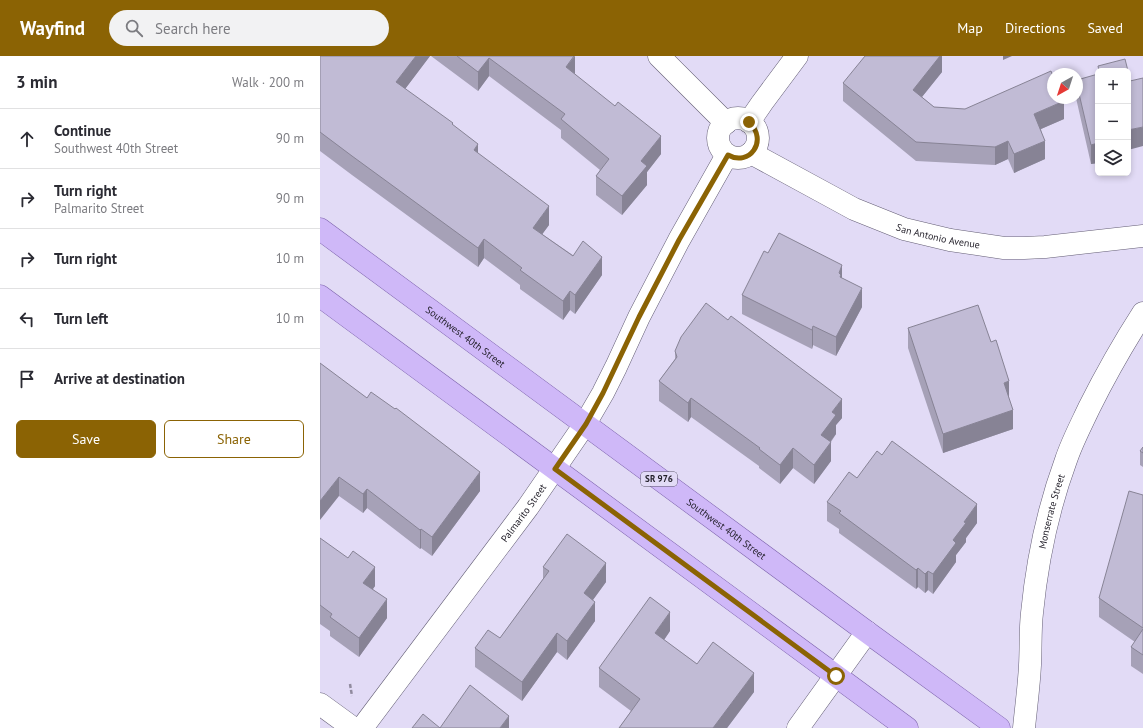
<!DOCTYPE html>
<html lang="en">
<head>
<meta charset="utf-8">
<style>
  body { margin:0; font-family:"PT Sans",sans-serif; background:#f2f2f3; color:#2b2b33 }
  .controls { position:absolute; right:12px; top:12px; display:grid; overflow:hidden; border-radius:6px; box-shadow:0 2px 6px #0003 }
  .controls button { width:36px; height:36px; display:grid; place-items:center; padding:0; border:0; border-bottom:1px solid #e1e1e2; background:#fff; color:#2b2b33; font:20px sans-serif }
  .compass { position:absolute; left:727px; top:12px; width:36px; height:36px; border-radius:50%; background:#fff; box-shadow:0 2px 6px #0003; rotate:219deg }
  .stop { position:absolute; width:12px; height:12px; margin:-9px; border:3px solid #8b6304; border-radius:50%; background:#fff }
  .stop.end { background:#8b6304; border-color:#fff; box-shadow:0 1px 4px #0008 }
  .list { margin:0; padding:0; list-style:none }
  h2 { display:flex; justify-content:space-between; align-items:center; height:52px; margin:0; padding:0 16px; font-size:17px }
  h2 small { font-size:13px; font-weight:400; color:#7c7c81 }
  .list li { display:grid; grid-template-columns:26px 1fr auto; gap:12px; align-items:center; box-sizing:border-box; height:60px; padding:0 16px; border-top:1px solid #e1e1e2 }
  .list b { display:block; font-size:15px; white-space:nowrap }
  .list p { margin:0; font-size:13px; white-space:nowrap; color:#7c7c81 }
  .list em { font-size:13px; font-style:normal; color:#7c7c81 }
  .actions { display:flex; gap:8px; padding:12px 16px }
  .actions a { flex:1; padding:9px 0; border:1px solid #8b6304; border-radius:6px; text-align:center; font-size:14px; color:#8b6304 }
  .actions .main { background:#8b6304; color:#fff }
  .icon { flex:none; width:22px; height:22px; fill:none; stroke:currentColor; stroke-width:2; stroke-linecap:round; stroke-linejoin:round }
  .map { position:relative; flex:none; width:823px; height:672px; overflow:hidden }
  header { display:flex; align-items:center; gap:24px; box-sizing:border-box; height:56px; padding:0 20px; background:#8b6304; color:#fff }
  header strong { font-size:19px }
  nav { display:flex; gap:22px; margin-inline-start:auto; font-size:14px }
  .search { width:280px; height:36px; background:#f2f2f3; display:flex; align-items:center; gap:10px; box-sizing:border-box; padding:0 14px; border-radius:22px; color:#7c7c81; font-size:15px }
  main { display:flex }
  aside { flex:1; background:#fff }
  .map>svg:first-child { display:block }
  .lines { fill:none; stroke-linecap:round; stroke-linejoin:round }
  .street-casing { stroke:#645e75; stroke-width:23 }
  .primary-casing { stroke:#7d63ac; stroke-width:23 }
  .path { stroke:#918b9f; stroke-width:2.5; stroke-dasharray:4 2; stroke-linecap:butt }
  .street { stroke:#fff; stroke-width:22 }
  .primary { stroke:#cfb8f8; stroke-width:22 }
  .wall { fill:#a6a1b7 }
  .shaded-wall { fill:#878395 }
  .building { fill:#c1bbd5; stroke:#878395 }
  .route { stroke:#8b6304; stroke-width:5 }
  .labels { text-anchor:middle; stroke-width:3; stroke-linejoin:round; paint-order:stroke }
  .shield { fill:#e2dbf6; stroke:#5b5766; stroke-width:1 }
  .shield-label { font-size:9px; font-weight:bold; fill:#211e28 }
  .street-label { font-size:10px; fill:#211e28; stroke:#e2dbf6 }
</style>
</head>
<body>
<header>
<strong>Wayfind</strong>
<div class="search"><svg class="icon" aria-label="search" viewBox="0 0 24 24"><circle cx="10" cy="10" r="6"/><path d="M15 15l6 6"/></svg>Search here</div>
<nav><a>Map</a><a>Directions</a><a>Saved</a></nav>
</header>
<main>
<aside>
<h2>3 min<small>Walk · 200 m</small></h2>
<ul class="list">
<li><svg class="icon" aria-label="ahead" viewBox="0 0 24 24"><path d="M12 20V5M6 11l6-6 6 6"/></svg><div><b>Continue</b><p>Southwest 40th Street</p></div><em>90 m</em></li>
<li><svg class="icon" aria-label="right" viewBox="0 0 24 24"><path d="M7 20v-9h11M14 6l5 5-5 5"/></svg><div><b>Turn right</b><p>Palmarito Street</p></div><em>90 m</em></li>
<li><svg class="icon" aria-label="right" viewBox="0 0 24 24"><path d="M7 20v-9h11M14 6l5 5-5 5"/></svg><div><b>Turn right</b></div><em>10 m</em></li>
<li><svg class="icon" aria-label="left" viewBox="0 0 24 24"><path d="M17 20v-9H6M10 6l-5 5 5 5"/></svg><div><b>Turn left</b></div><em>10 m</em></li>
<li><svg class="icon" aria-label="arrive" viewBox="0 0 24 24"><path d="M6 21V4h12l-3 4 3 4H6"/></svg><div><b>Arrive at destination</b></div></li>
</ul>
<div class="actions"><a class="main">Save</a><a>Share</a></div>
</aside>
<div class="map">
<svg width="823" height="672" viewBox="0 0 823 672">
  <rect width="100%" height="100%" fill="#e2dbf6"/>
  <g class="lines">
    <!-- street casing -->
    <g class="street-casing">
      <g id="street">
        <path d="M 339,0 L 406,67"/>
        <circle cx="418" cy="82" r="20"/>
        <path d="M 429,66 L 442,47 L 477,0"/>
        <path id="s1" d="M 431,97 L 512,141 L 534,153 L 584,173 L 630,184 L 684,192 L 704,192 L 725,191 L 823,180"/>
        <path d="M 0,648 L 33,672"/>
        <path id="s2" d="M 42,672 L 208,451 L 265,368 L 283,337 L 296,311 L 319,261 L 359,184 L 407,99"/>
        <path d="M 478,672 L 547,576"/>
        <path id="s3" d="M 704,672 C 706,651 709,630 710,609 C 711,592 710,574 712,557 C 717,506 728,453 746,404 C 752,386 761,369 769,352 C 785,320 803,288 823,257"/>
      </g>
    </g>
    <!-- primary casing -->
    <g class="primary-casing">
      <g id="primary">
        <path id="s4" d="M 0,173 L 547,576 L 679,672"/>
        <path d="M 0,240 L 587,672"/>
      </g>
    </g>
    <!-- path -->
    <path class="path" d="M 30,628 L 32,640"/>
    <!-- street -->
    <use href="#street" class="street"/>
    <!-- primary -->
    <use href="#primary" class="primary"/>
  </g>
  <!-- wall -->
  <path class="wall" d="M 0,0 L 110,0 L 85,33 L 133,69 L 158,97 L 229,169 L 222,178 L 282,219 L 255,258 L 250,254 L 243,264 L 200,233 L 200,229 L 164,202 L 158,211 L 32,119 L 0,95 Z
    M 111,0 L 255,0 L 255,18 L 341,98 L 327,116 L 327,129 L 302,159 L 276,139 L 276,120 L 280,114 L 241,82 L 241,74 L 169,20 L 158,35 Z
    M 622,0 L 622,16 L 602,41 L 614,51 L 744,63 L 721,73 L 725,103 L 694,117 L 688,103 L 675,109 L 596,105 L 523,45 L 523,27 Z
    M 778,10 L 808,15 L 778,15 L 778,107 L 771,108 L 756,42 L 757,42 L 757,24 L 778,19 Z
    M 448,197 L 522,222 L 542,251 L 516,300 L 493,289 L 492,293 L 422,258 L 422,239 Z
    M 588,272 L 689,342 L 693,373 L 623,397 L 588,292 Z
    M 355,295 L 522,362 L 516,369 L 516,378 L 511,386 L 511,405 L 494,428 L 473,412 L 460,428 L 439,412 L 439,410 L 371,361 L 368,366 L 339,345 L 339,325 L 355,303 Z
    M 0,307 L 160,435 L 112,500 L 101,492 L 100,493 L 47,452 L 43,457 L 19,440 Z
    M 823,391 L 823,411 L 820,409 L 820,395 Z
    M 562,399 L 657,467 L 646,482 L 646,486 L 636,499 L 636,506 L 613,538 L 608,534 L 605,537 L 598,531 L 596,533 L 519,477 L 519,473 L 507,465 L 507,446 L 537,422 Z
    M 823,439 L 823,618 L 811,610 L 811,591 L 815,586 L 779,561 L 779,542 Z
    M 0,482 L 55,530 L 53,533 L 67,562 L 39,601 L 10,580 L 10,575 L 0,568 Z
    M 223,511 L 286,526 L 273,544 L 275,565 L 247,604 L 237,596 L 202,645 L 155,611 L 155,592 L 180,582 L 223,523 Z
    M 350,575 L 344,584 L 377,608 L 434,636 L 407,672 L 299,672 L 311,655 L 279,631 L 279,612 Z"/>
  <!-- shaded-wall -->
  <path class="shaded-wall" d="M 96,0 L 110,0 L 76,45 L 76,26 Z
    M 255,0 L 255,18 L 246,11 Z
    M 620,0 L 622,0 L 622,16 L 593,52 L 593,34 Z
    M 683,0 L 692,0 L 683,4 Z
    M 169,2 L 169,20 L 158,35 L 158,16 Z
    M 744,45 L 744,63 L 714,76 L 714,58 Z
    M 823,71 L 823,90 L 808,94 L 808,74 Z
    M 341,80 L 341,98 L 327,116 L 327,129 L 302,159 L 302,140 L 321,105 Z
    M 688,85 L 688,103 L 675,109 L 675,91 Z
    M 725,85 L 725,103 L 694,117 L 694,98 Z
    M 778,87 L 778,107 L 771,108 L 771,89 Z
    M 158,88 L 158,107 L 154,94 Z
    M 229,150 L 229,169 L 213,191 L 213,172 Z
    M 164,183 L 164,202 L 158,211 L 158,192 Z
    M 282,201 L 282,219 L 255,258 L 255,239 Z
    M 522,209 L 522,228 L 519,217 Z
    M 542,232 L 542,251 L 516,300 L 516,281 Z
    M 250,235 L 250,254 L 243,264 L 243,245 Z
    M 493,270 L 493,289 L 492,293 L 492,274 Z
    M 689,325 L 689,345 L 684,327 Z
    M 371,342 L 371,361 L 368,366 L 368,347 Z
    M 522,343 L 522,362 L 516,369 L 516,378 L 501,398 L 501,379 L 512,356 Z
    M 693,354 L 693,373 L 623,397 L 623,378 Z
    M 511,386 L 511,405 L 494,428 L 494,409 Z
    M 473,392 L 473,412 L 460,428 L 460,409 Z
    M 160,416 L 160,435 L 112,500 L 112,481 Z
    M 19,421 L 19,440 L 0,464 L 0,445 Z
    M 47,433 L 47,452 L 43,457 L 43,438 Z
    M 657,448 L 657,467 L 646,482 L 646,486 L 636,499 L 636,506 L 613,538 L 613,518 L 644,466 Z
    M 101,473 L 101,492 L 100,493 L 100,474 Z
    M 286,507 L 286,526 L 264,556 L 264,537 Z
    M 55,511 L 55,530 L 43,546 L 43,527 Z
    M 598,512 L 598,531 L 596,533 L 596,514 Z
    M 608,515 L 608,534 L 605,537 L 605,518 Z
    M 67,543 L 67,562 L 39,601 L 39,582 Z
    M 275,546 L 275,565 L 247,604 L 247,585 Z
    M 350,556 L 350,575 L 335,597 L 335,577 Z
    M 237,577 L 237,596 L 202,645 L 202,626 Z
    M 434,617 L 434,636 L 407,672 L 393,672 Z
    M 189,660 L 189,672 L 180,672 Z"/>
  <!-- building -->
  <path class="building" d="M 0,0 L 96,0 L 76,26 L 133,67 L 132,68 L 158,88 L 154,94 L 229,150 L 213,172 L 253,200 L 263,185 L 282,201 L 255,239 L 250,235 L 243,245 L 200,214 L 202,212 L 164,183 L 158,192 L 32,100 L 0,76 Z
    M 137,0 L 254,0 L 246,11 L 295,50 L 298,46 L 341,80 L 321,105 L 327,110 L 302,140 L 276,120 L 289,103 L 241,63 L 245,58 L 169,2 L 158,16 Z
    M 545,0 L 620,0 L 593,34 L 614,51 L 645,53 L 731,15 L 733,20 L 733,42 L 743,42 L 744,45 L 714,58 L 725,85 L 694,98 L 688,85 L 675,91 L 596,86 L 523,27 Z
    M 805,3 L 808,15 L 779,15 L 778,10 Z
    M 808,17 L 810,25 L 823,22 L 823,71 L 808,74 Z
    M 778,18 L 778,87 L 771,89 L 757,29 L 757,24 Z
    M 459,177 L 522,209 L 519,217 L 521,219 L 520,221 L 542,232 L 516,281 L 493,270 L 492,274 L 422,239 L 444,195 L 448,197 Z
    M 386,247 L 408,264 L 411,260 L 522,343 L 512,356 L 516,359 L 501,379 L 511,386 L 494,409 L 473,392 L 460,409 L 439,393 L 440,392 L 371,342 L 368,347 L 339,325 L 357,301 L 355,295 L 361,281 Z
    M 658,249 L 671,286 L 676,284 L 689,325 L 684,327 L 693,354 L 623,378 L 588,272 Z
    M 0,307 L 47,342 L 51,336 L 75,353 L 76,352 L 160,416 L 112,481 L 101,473 L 100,474 L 47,433 L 43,438 L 19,421 L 0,445 Z
    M 572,385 L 657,448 L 644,466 L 646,467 L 633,484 L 636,487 L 613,518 L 608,515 L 605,518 L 598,512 L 596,514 L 519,457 L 521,455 L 507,446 L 529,416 L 537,422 L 557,395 L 562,399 Z
    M 823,391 L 823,397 L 820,395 Z
    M 809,435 L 823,439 L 823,572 L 779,542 Z
    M 247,478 L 286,507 L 264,537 L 275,546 L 247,585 L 237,577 L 202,626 L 155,592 L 168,574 L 180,582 L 229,515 L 223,511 Z
    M 0,482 L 28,502 L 33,495 L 55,511 L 43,527 L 67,543 L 39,582 L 10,561 L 12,558 L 0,549 Z
    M 330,541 L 350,556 L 335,577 L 377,608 L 393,586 L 434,617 L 393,672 L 299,672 L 320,643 L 279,612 Z
    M 823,573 L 823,599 L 811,591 Z
    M 150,629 L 189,660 L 180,672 L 92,672 L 103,658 L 120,672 Z"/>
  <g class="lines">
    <!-- route -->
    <path class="route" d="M 429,66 C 449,85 429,111 408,99 L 359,184 L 319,261 L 283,337 L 266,368 L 235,413 L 516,620"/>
  </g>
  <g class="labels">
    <!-- shield labels -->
    <rect class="shield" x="321" y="416" width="36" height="14" rx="3"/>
    <g class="shield-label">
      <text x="339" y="426">SR 976</text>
    </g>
    <!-- street labels -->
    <g class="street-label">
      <text dy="4" stroke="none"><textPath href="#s1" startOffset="206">San Antonio Avenue</textPath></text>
      <text dy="4" stroke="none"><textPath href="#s4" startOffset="181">Southwest 40th Street</textPath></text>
      <text dy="4" stroke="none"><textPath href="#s3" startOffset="219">Monserrate Street</textPath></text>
      <text dy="4" stroke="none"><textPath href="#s2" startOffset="269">Palmarito Street</textPath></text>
      <text dy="4" stroke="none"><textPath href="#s4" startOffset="505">Southwest 40th Street</textPath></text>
    </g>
  </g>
</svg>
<div class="controls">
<button>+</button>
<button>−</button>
<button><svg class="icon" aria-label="layers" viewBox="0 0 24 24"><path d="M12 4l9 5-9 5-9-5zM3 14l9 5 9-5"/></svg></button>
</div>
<svg class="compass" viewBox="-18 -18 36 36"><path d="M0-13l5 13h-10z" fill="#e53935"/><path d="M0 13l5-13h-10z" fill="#7c7c81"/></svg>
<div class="stop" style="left:516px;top:620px"></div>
<div class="stop end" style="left:429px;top:66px"></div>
</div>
</main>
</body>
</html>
